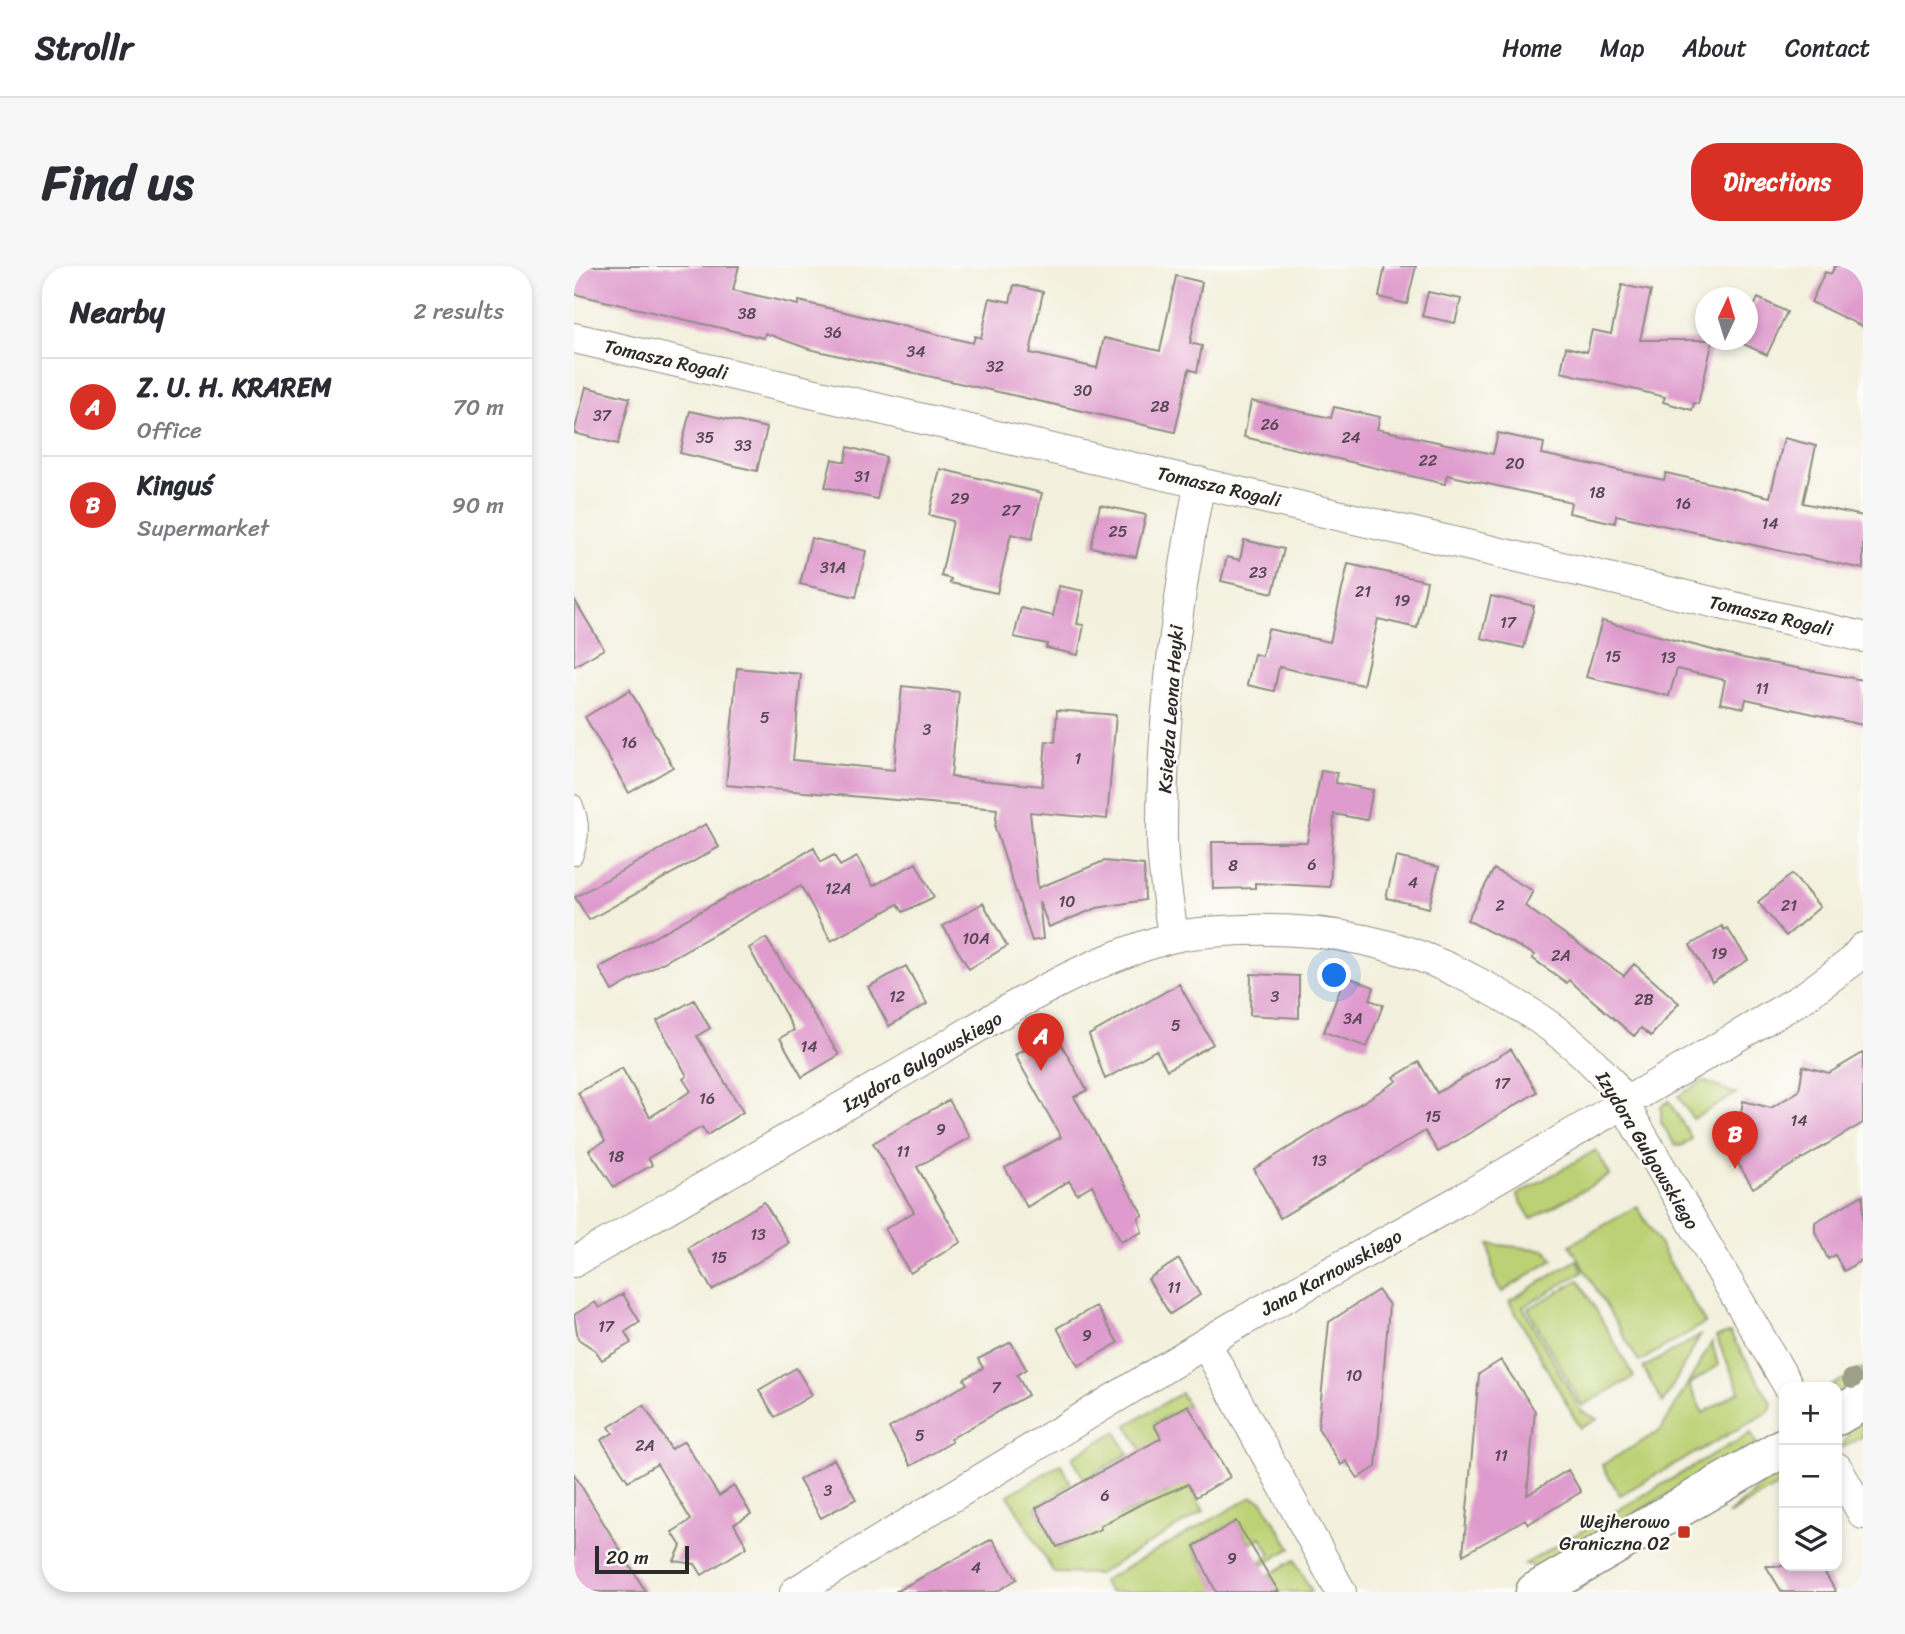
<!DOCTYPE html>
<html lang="en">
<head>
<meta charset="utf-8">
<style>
  body { margin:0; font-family:Sriracha,sans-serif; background:#f7f7f7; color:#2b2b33 }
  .controls { position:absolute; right:21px; bottom:21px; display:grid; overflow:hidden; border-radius:14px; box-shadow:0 4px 10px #0003 }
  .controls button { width:63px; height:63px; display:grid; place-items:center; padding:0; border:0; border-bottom:2px solid #e1e1e2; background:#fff; color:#2b2b33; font:35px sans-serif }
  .compass { position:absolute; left:1121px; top:21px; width:63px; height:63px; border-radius:50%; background:#fff; box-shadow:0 4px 10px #0003; rotate:4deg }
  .scale { position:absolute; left:21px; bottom:18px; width:94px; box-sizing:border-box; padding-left:7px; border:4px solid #2b2b2b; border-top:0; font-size:19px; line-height:24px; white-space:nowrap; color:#2b2b2b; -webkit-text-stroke:5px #fdfcf7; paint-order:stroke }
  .you { position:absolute; left:761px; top:710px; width:24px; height:24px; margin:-18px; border:5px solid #fff; border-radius:50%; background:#1a73e8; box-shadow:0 0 0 10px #1a73e833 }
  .badge { display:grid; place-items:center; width:46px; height:46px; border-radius:50%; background:#d93025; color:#fff; font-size:23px; font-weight:700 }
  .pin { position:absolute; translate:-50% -58px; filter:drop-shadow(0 2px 4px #0008) }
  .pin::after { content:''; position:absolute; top:37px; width:24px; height:21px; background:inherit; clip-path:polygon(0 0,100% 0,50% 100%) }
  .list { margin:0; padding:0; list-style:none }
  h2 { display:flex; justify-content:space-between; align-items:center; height:91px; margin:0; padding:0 28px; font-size:30px }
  h2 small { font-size:23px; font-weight:400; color:#7c7c81 }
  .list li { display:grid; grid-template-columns:46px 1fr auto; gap:21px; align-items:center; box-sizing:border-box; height:98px; padding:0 28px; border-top:2px solid #e1e1e2 }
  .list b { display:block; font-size:26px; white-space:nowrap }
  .list p { margin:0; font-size:23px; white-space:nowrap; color:#7c7c81 }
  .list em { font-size:23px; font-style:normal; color:#7c7c81 }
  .icon { flex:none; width:38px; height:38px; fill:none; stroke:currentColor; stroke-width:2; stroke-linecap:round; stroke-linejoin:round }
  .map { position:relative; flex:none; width:1289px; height:1326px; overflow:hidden; border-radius:28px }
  header { display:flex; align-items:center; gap:42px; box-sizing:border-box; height:98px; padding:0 35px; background:#fff; border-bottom:2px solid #e1e1e2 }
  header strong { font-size:33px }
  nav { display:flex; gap:38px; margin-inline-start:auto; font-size:24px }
  .intro { display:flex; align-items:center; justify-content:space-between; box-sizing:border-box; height:168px; padding:0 42px }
  h1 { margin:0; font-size:49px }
  .button { padding:18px 32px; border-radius:28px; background:#d93025; color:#fff; font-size:24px; font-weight:700 }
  main { display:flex; gap:42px; padding:0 42px }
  aside { flex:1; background:#fff; border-radius:28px; box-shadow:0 4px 10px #0003 }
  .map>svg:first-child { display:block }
  .green { fill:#bcd175; stroke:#747e50; stroke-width:2 }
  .building { fill:#df9bcd }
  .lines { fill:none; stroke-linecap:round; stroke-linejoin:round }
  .lane-casing { stroke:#8f8e84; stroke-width:18 }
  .street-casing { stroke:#8f8e84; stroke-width:32 }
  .secondary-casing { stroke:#8f8e84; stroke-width:41 }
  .lane { stroke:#fff; stroke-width:16 }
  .street { stroke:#fff; stroke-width:30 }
  .secondary { stroke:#fff; stroke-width:38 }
  .tree { fill:#9d9f87 }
  .poi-dot { fill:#c8321e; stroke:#fdfcf7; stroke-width:2.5 }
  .labels { text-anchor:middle; stroke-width:5; stroke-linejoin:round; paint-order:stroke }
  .number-label { font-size:16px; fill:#584754 }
  .street-label { font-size:19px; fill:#2b2b2b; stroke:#fdfcf7 }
  .poi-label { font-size:19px; fill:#2b2b2b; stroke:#fdfcf7; text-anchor:end }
</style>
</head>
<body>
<header>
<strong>Strollr</strong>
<nav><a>Home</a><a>Map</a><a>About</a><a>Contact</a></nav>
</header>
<div class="intro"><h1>Find us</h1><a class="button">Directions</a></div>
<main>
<aside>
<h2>Nearby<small>2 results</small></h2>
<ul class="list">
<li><span class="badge">A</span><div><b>Z. U. H. KRAREM</b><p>Office</p></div><em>70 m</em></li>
<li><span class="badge">B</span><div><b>Kinguś</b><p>Supermarket</p></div><em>90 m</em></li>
</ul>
</aside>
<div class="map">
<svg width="1289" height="1326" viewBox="0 0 1289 1326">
  <rect width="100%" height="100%" fill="#fdfcf7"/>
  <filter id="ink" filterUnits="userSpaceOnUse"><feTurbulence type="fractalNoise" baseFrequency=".0143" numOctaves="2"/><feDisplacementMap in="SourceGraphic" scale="14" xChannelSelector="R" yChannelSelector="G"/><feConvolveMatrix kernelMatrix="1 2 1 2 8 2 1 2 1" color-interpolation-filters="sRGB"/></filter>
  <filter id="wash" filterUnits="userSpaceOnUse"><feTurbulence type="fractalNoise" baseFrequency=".00686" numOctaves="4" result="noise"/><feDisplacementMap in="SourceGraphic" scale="28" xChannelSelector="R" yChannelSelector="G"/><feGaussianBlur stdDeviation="1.57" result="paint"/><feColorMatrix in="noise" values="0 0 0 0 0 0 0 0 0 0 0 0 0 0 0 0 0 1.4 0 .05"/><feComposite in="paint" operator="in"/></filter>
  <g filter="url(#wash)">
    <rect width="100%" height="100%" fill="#f3f0dd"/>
    <!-- green -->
    <path class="green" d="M 1129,815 L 1162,828 L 1119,853 L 1104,830 Z
      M 1095,835 L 1118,873 L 1107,880 L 1101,879 L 1087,856 L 1087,841 Z
      M 1022,884 L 1036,909 L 957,953 L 943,929 Z
      M 1063,940 L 1131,1057 L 1065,1096 L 996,979 Z
      M 915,978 L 972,984 L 979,994 L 928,1026 L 920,1013 Z
      M 1003,994 L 1009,1006 L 949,1041 L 1007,1145 L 1024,1153 L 1006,1162 L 935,1035 Z
      M 1005,1014 L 1060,1111 L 1008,1140 L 954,1043 Z
      M 1156,1067 L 1198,1138 L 1196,1145 L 1046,1229 L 1028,1199 L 1087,1164 L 1138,1076 L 1144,1099 L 1115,1119 L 1129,1147 L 1166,1125 L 1142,1071 Z
      M 1126,1070 L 1089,1137 L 1069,1102 Z
      M 1289,1102 L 1289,1110 L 1263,1130 L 1263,1121 L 1255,1121 Z
      M 607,1127 L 614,1139 L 580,1158 L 588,1174 L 568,1185 L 553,1159 Z
      M 1289,1152 L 1289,1170 L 1268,1182 L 1277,1160 Z
      M 542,1166 L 554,1188 L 510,1213 L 498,1191 Z
      M 1177,1167 L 1183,1178 L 966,1301 L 951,1298 Z
      M 487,1198 L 497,1217 L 462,1242 L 485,1284 L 525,1259 L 571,1239 L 569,1234 L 590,1229 L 612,1215 L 630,1245 L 524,1308 L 480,1307 L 434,1229 Z
      M 1203,1205 L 1207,1212 L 1206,1218 L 1154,1249 Z
      M 678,1231 L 688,1235 L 717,1282 L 689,1299 L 687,1295 L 697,1288 L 687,1271 L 676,1278 L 662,1255 L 618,1280 L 644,1326 L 535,1326 L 528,1315 Z
      M 721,1294 L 738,1326 L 700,1326 L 701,1320 L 695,1309 Z"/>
    <g id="blocks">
      <!-- building -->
      <path class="building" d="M 0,0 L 165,0 L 159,24 L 224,39 L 225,35 L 399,77 L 401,70 L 407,72 L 416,32 L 436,36 L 440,19 L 469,26 L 456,87 L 523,102 L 530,72 L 586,85 L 602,10 L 628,16 L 616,77 L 628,80 L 623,106 L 615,103 L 601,166 L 235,83 L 191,67 L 190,72 L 0,28 Z
        M 811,0 L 842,0 L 833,38 L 805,31 Z
        M 1261,0 L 1279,0 L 1289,5 L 1289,61 L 1237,36 L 1251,6 L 1257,8 Z
        M 1048,19 L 1077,25 L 1066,74 L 1139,74 L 1124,138 L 1120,137 L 1118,144 L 1089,136 L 1091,131 L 987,106 L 992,81 L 1013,86 L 1018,64 L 1037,68 Z
        M 854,26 L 887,33 L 881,57 L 848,50 Z
        M 1184,32 L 1213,46 L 1193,89 L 1161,74 L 1173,74 L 1173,35 L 1181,39 Z
        M 12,121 L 56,132 L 44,178 L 0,167 Z
        M 677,135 L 757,152 L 760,141 L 806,151 L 803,163 L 919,188 L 924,167 L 970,177 L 968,188 L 1090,214 L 1092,207 L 1196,231 L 1210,172 L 1242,180 L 1229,237 L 1289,250 L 1289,303 L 1042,249 L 1041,257 L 995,247 L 997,236 L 873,209 L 871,218 L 670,171 Z
        M 116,145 L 193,162 L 183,205 L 106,187 Z
        M 274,181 L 312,191 L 303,233 L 251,221 L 258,193 L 271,196 Z
        M 366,203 L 468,227 L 458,273 L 437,268 L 423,327 L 376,317 L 377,313 L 367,310 L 379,255 L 355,249 Z
        M 526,239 L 572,249 L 562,291 L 517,281 Z
        M 237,272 L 292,285 L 282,331 L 226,318 Z
        M 670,274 L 710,283 L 699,327 L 647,315 L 653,291 L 666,294 Z
        M 774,298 L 853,315 L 843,362 L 804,353 L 789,419 L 705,401 L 700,425 L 673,419 L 680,388 L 688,390 L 694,363 L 756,376 Z
        M 485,320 L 510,325 L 503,358 L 510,359 L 504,389 L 472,382 L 473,378 L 440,371 L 447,342 L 479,350 Z
        M 917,330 L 960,340 L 950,382 L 907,372 Z
        M 0,333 L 30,383 L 0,400 Z
        M 1028,355 L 1169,392 L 1289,414 L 1289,459 L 1172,433 L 1170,442 L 1146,437 L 1151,414 L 1103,403 L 1095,430 L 1012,411 Z
        M 163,402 L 227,408 L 219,494 L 320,504 L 328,420 L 385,426 L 377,511 L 468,520 L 472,475 L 481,476 L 483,444 L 542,449 L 533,553 L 456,546 L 464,622 L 530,595 L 570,599 L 571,634 L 523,642 L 475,661 L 465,635 L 469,673 L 458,675 L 421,562 L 423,543 L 152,519 Z
        M 56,424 L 99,501 L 55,527 L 11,451 Z
        M 747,505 L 763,507 L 762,517 L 799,524 L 793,554 L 760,548 L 756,621 L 681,617 L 681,622 L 639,623 L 638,576 L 733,576 Z
        M 132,558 L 145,581 L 15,654 L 1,631 Z
        M 240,582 L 247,596 L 260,589 L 266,600 L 283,591 L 299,620 L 342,597 L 360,631 L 329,646 L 324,638 L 257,675 L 227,620 L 38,725 L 25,702 Z
        M 822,591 L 865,601 L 855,642 L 812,632 Z
        M 920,603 L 959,625 L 951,640 L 1050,710 L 1060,698 L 1105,737 L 1077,770 L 1067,762 L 1060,770 L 995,714 L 993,717 L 958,692 L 961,689 L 893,654 Z
        M 1218,608 L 1246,641 L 1212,670 L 1184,636 Z
        M 409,637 L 433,680 L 395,703 L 369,660 Z
        M 1148,660 L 1150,664 L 1153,662 L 1174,694 L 1138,716 L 1116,679 Z
        M 192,672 L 265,789 L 228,811 L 206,772 L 220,764 L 175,682 Z
        M 332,700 L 353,738 L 315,760 L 294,721 Z
        M 677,708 L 725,710 L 725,752 L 676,749 Z
        M 771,710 L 800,721 L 796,734 L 809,739 L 793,781 L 750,766 Z
        M 605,718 L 639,778 L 593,804 L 582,784 L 531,813 L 515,769 Z
        M 120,734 L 136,762 L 123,770 L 169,846 L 133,869 L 128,861 L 74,892 L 78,899 L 40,921 L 15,884 L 31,875 L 4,827 L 48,802 L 76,851 L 117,825 L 109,813 L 113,810 L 83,755 Z
        M 481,767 L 513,824 L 500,831 L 569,949 L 564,952 L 568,966 L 547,976 L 518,919 L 503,928 L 495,915 L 453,941 L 431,902 L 487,871 L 441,789 Z
        M 937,783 L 963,826 L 864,886 L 851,865 L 706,952 L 680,903 L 823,815 L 820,811 L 845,796 L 863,827 Z
        M 1289,787 L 1289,857 L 1179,922 L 1147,869 L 1165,858 L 1169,835 L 1197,842 L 1225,825 L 1229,800 L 1255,807 Z
        M 375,834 L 396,871 L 343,901 L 387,976 L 336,1007 L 311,963 L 340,946 L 299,877 Z
        M 1289,929 L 1289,993 L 1270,1005 L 1261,989 L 1254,993 L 1241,966 L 1241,956 Z
        M 190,936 L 215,977 L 138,1024 L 114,982 Z
        M 605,993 L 626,1029 L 596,1048 L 574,1013 Z
        M 804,1024 L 815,1039 L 802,1201 L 784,1212 L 772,1195 L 767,1199 L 744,1162 L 755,1056 Z
        M 49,1028 L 66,1056 L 51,1066 L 57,1077 L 28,1094 L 21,1084 L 4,1073 L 0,1049 L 21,1036 L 25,1042 Z
        M 522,1040 L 544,1077 L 504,1100 L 483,1062 Z
        M 437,1076 L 452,1103 L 443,1109 L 454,1129 L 376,1173 L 378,1176 L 337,1200 L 315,1162 L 393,1118 L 390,1113 L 409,1102 L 404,1093 Z
        M 927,1094 L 961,1145 L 953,1229 L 994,1204 L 1007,1226 L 954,1258 L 951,1253 L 889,1289 L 905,1108 Z
        M 222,1102 L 238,1129 L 201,1151 L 185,1124 Z
        M 70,1139 L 97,1183 L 110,1175 L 145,1230 L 160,1220 L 177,1248 L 160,1258 L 173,1281 L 128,1309 L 121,1298 L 100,1295 L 107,1280 L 98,1266 L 117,1254 L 83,1198 L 54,1215 L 27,1174 L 39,1167 L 35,1161 Z
        M 614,1139 L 656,1211 L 622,1231 L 614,1218 L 567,1238 L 526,1260 L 527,1263 L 483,1281 L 462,1242 L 587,1172 L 580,1159 Z
        M 260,1193 L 282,1233 L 247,1252 L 225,1214 Z
        M 0,1208 L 26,1251 L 72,1326 L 10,1326 L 0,1310 Z
        M 662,1255 L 682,1288 L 705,1326 L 642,1326 L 620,1280 Z
        M 418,1273 L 443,1313 L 422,1326 L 321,1326 Z
        M 1192,1300 L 1247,1300 L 1262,1326 L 1208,1326 Z"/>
    </g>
  </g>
  <g filter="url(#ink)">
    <use href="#blocks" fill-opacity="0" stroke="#8f8e84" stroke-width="2"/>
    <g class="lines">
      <!-- lane casing -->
      <g class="lane-casing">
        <path id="lane" d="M 0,537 C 8,557 8,571 0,591"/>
      </g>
      <!-- street casing -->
      <g class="street-casing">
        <path id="street" d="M 0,72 L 1289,371
          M 599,671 C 595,638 588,604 588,571 C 587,451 603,333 626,216
          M 0,996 C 112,932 223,867 335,802 C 418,753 502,698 596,672 C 620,666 648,665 672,664 C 757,662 828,676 903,716 C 952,742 1003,774 1038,818 L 1215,1121
          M 632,1078 L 767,1326
          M 1263,1202 L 1289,1248
          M 221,1326 L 658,1061 L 886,934 L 1230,731 L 1276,697 L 1289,682"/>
      </g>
      <!-- secondary casing -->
      <g class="secondary-casing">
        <path id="secondary" d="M 1263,1150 L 1289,1135
          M 961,1326 L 1210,1181"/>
      </g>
      <!-- lane -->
      <use href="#lane" class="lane"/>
      <!-- street -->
      <use href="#street" class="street"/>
      <!-- secondary -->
      <use href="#secondary" class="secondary"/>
    </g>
    <!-- trees -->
    <circle class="tree" cx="1278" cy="1113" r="10"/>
  </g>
  <!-- markers -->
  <rect class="poi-dot" x="1103" y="1259" width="14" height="14" rx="3.5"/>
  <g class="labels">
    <!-- number labels -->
    <g class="number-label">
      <text x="173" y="53">38</text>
      <text x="259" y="72">36</text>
      <text x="342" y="91">34</text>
      <text x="421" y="106">32</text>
      <text x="509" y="130">30</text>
      <text x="586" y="146">28</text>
      <text x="28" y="155">37</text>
      <text x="696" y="164">26</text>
      <text x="131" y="177">35</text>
      <text x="777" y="177">24</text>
      <text x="169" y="185">33</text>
      <text x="854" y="200">22</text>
      <text x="941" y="203">20</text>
      <text x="288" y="216">31</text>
      <text x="1023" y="232">18</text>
      <text x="386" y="238">29</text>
      <text x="1109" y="243">16</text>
      <text x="437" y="250">27</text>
      <text x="1196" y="263">14</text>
      <text x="544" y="271">25</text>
      <text x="259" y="307">31A</text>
      <text x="684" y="312">23</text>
      <text x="789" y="331">21</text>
      <text x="828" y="340">19</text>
      <text x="934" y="362">17</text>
      <text x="1039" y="396">15</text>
      <text x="1094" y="397">13</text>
      <text x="1188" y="428">11</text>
      <text x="191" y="457">5</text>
      <text x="353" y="469">3</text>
      <text x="55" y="482">16</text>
      <text x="504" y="498">1</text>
      <text x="738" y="604">6</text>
      <text x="659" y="605">8</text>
      <text x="839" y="622">4</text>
      <text x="264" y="628">12A</text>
      <text x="493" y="641">10</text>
      <text x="926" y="645">2</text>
      <text x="1215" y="645">21</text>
      <text x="402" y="678">10A</text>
      <text x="1145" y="693">19</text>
      <text x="987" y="695">2A</text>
      <text x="323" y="736">12</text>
      <text x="701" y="736">3</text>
      <text x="1070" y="739">2B</text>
      <text x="779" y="758">3A</text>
      <text x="602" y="765">5</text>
      <text x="235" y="786">14</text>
      <text x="928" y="823">17</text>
      <text x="133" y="838">16</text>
      <text x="859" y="856">15</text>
      <text x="1225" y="860">14</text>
      <text x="367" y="869">9</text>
      <text x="329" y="891">11</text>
      <text x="42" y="896">18</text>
      <text x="745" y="900">13</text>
      <text x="184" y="974">13</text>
      <text x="145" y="997">15</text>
      <text x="600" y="1027">11</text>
      <text x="32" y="1066">17</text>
      <text x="513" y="1075">9</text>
      <text x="780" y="1115">10</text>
      <text x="422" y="1127">7</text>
      <text x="346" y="1175">5</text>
      <text x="71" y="1185">2A</text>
      <text x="927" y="1195">11</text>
      <text x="254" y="1230">3</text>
      <text x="531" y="1235">6</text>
      <text x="658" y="1298">9</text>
      <text x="402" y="1307">4</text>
    </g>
    <!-- street labels -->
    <g class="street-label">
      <text transform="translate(92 93) rotate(13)" y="7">Tomasza Rogali</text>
      <text transform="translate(645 220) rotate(13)" y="7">Tomasza Rogali</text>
      <text transform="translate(1197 349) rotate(13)" y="7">Tomasza Rogali</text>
      <text transform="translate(596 443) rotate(-86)" y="7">Księdza Leona Heyki</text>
      <text transform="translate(348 795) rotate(-30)" y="7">Izydora Gulgowskiego</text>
      <text transform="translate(1074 884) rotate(59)" y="7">Izydora Gulgowskiego</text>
      <text transform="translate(757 1006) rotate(-29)" y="7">Jana Karnowskiego</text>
    </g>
    <!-- poi labels -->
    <g class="poi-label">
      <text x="1096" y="1262">Wejherowo<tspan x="1096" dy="22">Graniczna 02</tspan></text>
    </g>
  </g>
</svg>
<div class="controls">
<button>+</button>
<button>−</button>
<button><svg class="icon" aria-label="layers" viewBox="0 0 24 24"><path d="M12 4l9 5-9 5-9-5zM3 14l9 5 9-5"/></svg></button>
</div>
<svg class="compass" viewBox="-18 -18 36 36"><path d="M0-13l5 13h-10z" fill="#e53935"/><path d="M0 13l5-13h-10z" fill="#7c7c81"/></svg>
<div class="scale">20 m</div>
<div class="you"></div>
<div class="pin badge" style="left:467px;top:805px">A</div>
<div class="pin badge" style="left:1161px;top:903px">B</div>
</div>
</main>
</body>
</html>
